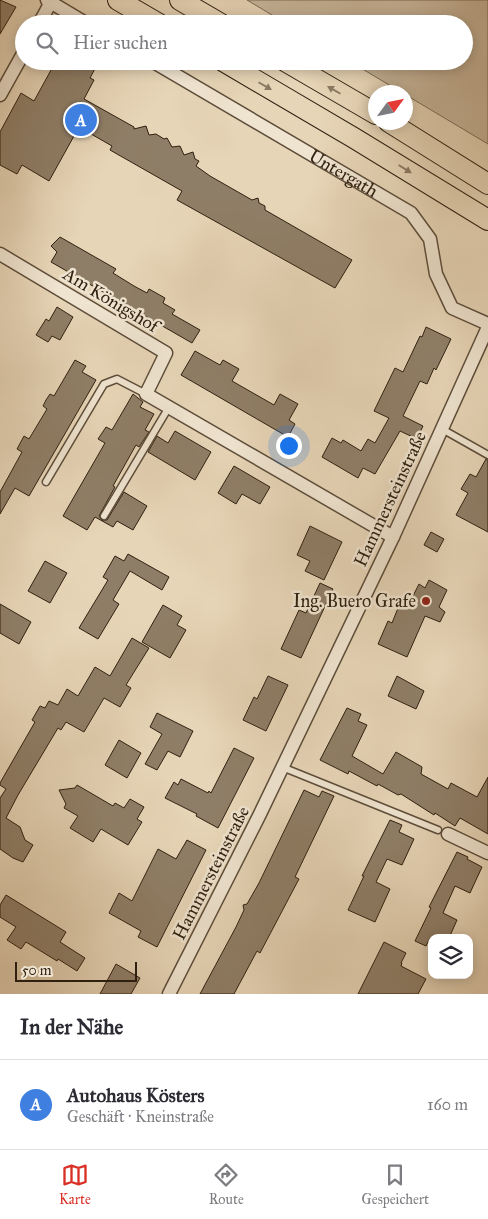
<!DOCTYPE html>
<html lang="de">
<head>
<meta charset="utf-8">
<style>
  body { margin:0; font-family:"IM FELL Great Primer",serif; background:#f2f2f3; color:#2b2b33 }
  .controls { position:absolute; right:15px; bottom:15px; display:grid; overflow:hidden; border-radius:10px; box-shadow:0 2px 12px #0003 }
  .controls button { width:45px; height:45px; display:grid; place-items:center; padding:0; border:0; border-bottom:1px solid #e1e1e2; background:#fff; color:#2b2b33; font:25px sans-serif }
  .compass { position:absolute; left:368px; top:85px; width:45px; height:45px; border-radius:50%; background:#fff; box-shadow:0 2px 12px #0003; rotate:57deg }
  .scale { position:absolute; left:15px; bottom:12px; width:122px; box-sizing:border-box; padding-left:5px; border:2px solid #2f2010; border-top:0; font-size:14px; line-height:18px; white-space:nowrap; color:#2f2010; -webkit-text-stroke:4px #efe4d0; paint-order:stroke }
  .you { position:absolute; left:288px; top:445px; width:18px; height:18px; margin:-12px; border:4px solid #fff; border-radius:50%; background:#1a73e8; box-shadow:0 0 0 8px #1a73e833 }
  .badge { display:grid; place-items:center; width:32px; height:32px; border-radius:50%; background:#d93025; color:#fff; font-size:16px; font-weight:700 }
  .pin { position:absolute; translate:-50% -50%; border:2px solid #fff; box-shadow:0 1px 5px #0006 }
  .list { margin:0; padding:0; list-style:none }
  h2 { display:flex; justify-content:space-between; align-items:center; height:65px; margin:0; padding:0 20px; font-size:21px }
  h2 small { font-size:16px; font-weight:400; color:#7c7c81 }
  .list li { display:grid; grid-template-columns:32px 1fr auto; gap:15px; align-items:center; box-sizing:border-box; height:90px; padding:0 20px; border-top:1px solid #e1e1e2 }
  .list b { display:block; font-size:19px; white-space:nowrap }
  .list p { margin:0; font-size:16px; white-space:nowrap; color:#7c7c81 }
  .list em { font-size:16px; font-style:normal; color:#7c7c81 }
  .icon { flex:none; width:28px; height:28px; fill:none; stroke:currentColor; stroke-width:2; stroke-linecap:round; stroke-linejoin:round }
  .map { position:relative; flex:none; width:488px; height:994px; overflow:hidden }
  .search { position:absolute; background:#fff; box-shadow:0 2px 12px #0003; left:15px; right:15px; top:15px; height:55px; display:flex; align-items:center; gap:12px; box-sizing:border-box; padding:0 18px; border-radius:28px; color:#7c7c81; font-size:19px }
  .sheet { height:155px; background:#fff }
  nav { display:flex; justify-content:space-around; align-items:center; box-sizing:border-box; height:70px; border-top:1px solid #e1e1e2; background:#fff; font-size:14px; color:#7c7c81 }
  nav a { display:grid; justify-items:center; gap:2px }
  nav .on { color:#d93025 }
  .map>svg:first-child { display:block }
  .green { fill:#c8b69b; stroke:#7c6b56 }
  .building { fill:#8f7e67; stroke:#2f2010 }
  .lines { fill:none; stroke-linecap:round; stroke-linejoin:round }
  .lane-casing { stroke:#5d4d3a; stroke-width:9 }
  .street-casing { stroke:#5d4d3a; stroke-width:15 }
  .primary-casing { stroke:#2f2010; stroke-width:22 }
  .lane { stroke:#efe4d0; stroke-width:6 }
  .street { stroke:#efe4d0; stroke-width:12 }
  .primary { stroke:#e7d5b7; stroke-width:20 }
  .oneway { fill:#8b7a64 }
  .poi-dot { fill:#8f2418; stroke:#efe4d0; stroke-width:2 }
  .labels { text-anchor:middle; stroke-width:5; stroke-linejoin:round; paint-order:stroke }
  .street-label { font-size:18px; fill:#2f2010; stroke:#efe4d0 }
  .poi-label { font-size:18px; fill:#2f2010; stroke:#efe4d0; text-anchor:end }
</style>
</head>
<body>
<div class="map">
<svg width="488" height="994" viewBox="0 0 488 994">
  <rect width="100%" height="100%" fill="#e7d5b7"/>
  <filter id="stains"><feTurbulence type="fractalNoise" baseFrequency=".004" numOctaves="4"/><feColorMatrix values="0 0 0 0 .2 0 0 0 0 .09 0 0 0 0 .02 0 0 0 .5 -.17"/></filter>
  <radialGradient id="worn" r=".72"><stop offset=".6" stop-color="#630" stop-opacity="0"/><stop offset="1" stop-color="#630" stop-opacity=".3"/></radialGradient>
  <!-- green -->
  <path class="green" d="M 247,0 L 488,0 L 488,144 L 406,95 L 406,92 L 401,92 L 349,61 L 464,61 L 464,24 L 287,24 Z"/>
  <!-- building -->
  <path class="building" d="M 0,0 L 16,7 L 0,34 Z
    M 56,61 L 99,61 L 90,78 L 94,80 L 84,99 L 134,127 L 134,129 L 146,126 L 149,135 L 156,134 L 164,139 L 167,138 L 172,147 L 180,146 L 184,155 L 193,152 L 195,159 L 199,161 L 196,166 L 210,176 L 252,200 L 258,198 L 259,203 L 265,206 L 265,210 L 352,260 L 335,288 L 177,200 L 182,191 L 110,150 L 112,146 L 79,127 L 49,181 L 22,165 L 17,174 L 0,165 L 0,132 L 21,93 L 34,101 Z
    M 60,237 L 116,269 L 113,273 L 134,286 L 147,293 L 149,289 L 165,298 L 163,303 L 175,310 L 172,314 L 200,330 L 192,343 L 51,262 L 57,252 L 51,246 Z
    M 57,307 L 73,317 L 60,340 L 52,336 L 48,342 L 36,335 L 46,319 L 49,321 Z
    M 426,327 L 451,339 L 436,370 L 434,368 L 427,384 L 420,381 L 403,416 L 423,426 L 417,439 L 400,431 L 375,474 L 363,468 L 358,478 L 322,457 L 332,438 L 341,443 L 343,440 L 361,451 L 368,439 L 375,443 L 389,418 L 374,411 L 395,368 L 403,372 L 420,336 L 422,337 Z
    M 195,351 L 220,365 L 223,360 L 239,369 L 232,381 L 274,405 L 280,394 L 298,404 L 289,420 L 295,424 L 288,437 L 181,375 Z
    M 75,360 L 86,366 L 82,372 L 96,380 L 29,496 L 15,488 L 0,514 L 0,492 L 22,452 L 17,449 L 24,436 L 29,439 L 47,409 L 43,406 L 46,400 L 50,394 L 54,396 Z
    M 133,394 L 143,402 L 140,407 L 154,414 L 145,430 L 149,432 L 139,447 L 136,445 L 113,486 L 115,487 L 99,516 L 102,520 L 107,520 L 124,492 L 147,506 L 133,530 L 117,521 L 113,527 L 95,517 L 87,530 L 63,516 L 105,443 L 98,439 L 106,427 L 112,430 Z
    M 175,431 L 211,452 L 195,480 L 148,452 L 157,436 L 168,443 Z
    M 486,459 L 488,460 L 488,532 L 456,515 L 468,493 L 461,489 L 470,474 L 476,477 Z
    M 234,466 L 270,487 L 260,504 L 242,494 L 236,504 L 218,493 Z
    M 310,526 L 342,542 L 324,580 L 305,571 L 310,561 L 297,555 Z
    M 431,532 L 444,539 L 437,552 L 424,545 Z
    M 128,554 L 169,577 L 162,590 L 130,571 L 113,600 L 119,604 L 98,639 L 79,628 L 108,580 L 103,577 L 115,556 L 124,561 Z
    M 45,561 L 67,573 L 50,603 L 28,591 Z
    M 429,580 L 447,590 L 439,607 L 445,612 L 440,622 L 425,616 L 407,657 L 378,644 L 388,621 L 392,623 L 398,608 L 402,609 L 413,596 L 419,584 L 425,588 Z
    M 320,583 L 333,589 L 301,658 L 281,649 L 299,610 L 306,613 Z
    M 0,604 L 31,622 L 19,644 L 0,633 Z
    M 163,605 L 182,616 L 177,625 L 186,630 L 170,658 L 142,642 Z
    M 132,638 L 149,648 L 126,685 L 131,688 L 120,707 L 104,698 L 84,732 L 66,722 L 61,730 L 58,728 L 18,795 L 6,818 L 20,827 L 25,840 L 33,845 L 23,862 L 13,858 L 0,849 L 0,798 L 6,789 L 0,785 L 0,783 L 35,722 L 32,720 L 40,706 L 45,708 L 49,701 L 58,705 L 67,689 L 78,696 L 95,667 L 110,676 Z
    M 268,676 L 288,685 L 266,731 L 243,720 L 254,697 L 257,699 Z
    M 397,676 L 424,691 L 416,709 L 388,696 Z
    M 347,708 L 361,714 L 358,721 L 367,725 L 352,756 L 383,774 L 396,752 L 422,767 L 421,774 L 448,789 L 451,783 L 477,797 L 488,777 L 488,834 L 460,818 L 455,826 L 435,813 L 434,815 L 401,794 L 398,795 L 378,784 L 377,786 L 349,771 L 348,774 L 320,760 Z
    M 157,713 L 193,731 L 180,757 L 168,751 L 157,770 L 145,764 L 162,734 L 150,727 Z
    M 119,740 L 141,753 L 127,778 L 105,765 Z
    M 234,748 L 254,758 L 218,828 L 196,816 L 197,814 L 165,798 L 174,782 L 178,785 L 181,779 L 208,793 L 209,791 L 211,793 Z
    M 77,785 L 113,806 L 115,803 L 124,808 L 130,799 L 144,807 L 137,819 L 142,822 L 128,845 L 101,829 L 93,842 L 70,828 L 78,816 L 64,808 L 66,804 L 59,790 L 75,788 Z
    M 304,790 L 319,797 L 322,791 L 334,796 L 295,877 L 299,879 L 290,896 L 260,953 L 257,951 L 234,994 L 200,994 L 236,927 L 244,910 L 243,905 L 247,904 L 259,883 Z
    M 390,820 L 402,825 L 399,832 L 414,839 L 402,865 L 387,859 L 376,882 L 390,889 L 375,922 L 348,910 L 364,876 L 362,876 Z
    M 187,840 L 206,850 L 157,947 L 138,937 L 141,931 L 109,913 L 119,893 L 132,901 L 158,849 L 176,859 Z
    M 457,852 L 468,857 L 467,859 L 482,867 L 470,893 L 455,886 L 443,913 L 457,920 L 449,938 L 430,938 L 426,946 L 415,941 L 431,908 L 429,907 Z
    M 6,895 L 66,932 L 60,942 L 85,958 L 77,971 L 58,959 L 57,961 L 26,942 L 21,949 L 7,940 L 16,927 L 0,917 L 0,905 Z
    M 384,942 L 406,953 L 401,963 L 402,963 L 401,966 L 426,979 L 418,994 L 358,994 Z
    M 116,964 L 140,978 L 131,994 L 100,994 Z"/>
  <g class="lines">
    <!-- lane casing -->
    <g class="lane-casing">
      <path id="lane" d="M 442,429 L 488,455
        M 46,482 L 104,384 L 117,379 L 146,394
        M 104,516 L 169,407
        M 282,767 L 438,830"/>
    </g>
    <!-- street casing -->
    <g class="street-casing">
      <g id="street">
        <path d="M 47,0 L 87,24"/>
        <path d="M 39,24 L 51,2"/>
        <path id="s1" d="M 152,61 L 411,213 L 430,239 L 436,274 L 452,308 L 488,324"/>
        <path d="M 0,95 L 24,52"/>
        <path d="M 0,254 L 166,353 L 146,394 L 393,537"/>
        <path d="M 448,834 L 488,853"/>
        <path d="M 169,994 L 259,816 L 393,537 L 488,327"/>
      </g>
    </g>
    <!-- primary casing -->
    <g class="primary-casing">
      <path id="primary" d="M 118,0 L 159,24
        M 180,0 L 221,24
        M 223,61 L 354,138 L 488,220
        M 285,61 L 376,114
        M 389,122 L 488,184"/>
    </g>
    <!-- lane -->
    <use href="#lane" class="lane"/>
    <!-- street -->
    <use href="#street" class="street"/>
    <!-- primary -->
    <use href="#primary" class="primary"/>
  </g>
  <!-- one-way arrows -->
  <defs><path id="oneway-solid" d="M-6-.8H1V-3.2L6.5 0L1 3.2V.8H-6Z" transform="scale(1.25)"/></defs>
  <g class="oneway">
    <use href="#oneway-solid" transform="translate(265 86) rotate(30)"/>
    <use href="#oneway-solid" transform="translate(334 90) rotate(-150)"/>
    <use href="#oneway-solid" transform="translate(405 169) rotate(32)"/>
  </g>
  <!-- markers -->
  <circle class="poi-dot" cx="426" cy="601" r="5"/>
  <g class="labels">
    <!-- street labels -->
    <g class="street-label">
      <text dy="6" stroke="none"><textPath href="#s1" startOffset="222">Untergath</textPath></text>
      <text transform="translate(111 300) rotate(31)" y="6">Am Königshof</text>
      <text transform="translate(390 499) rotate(-65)" y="6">Hammersteinstraße</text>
      <text transform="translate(211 873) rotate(-63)" y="6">Hammersteinstraße</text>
    </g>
    <!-- poi labels -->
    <g class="poi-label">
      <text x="416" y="607">Ing. Buero Grafe</text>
    </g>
  </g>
  <rect width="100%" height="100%" filter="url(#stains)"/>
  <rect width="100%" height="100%" fill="url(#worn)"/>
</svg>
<div class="controls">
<button><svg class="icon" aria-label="layers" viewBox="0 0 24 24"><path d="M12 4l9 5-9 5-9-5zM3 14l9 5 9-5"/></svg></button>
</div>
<svg class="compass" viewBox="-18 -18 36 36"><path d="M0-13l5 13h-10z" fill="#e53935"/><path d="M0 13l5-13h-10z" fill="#7c7c81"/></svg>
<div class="scale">50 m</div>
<div class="you"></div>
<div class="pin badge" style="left:81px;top:120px;background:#3f7fe0">A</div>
<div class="search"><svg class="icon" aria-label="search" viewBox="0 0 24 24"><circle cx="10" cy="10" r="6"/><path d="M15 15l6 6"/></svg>Hier suchen</div>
</div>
<section class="sheet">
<h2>In der Nähe<small></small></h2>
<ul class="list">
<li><span class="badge" style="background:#3f7fe0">A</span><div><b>Autohaus Kösters</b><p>Geschäft · Kneinstraße</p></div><em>160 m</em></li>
</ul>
</section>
<nav>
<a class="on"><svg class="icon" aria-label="map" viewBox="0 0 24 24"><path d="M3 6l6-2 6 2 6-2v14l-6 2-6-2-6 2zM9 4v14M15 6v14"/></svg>Karte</a>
<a><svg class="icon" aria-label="directions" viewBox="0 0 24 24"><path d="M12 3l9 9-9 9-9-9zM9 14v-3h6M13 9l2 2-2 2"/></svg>Route</a>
<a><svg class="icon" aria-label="saved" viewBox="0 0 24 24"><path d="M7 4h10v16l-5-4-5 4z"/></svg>Gespeichert</a>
</nav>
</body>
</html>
